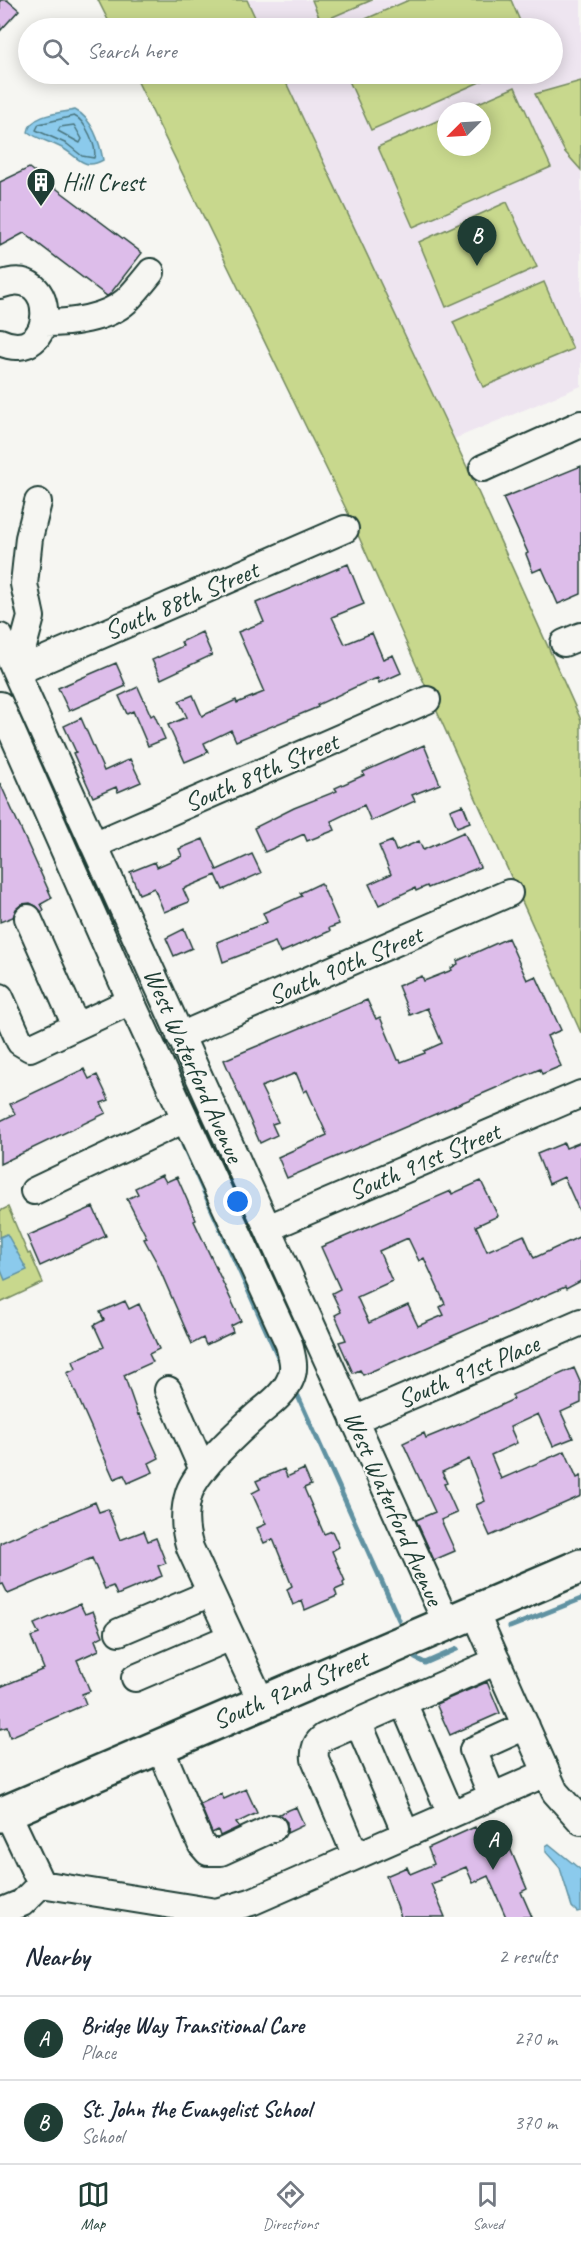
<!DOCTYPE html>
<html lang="en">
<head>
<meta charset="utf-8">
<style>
  body { margin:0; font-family:Caveat,sans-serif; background:#f6f6f7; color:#1f2937 }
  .compass { position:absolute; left:437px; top:102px; width:54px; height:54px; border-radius:50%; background:#fff; box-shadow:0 3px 15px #0003; rotate:246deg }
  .you { position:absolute; left:238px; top:1202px; width:21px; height:21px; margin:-15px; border:4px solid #fff; border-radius:50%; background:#1a73e8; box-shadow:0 0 0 9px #1a73e833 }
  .badge { display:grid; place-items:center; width:39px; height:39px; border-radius:50%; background:#1f3d34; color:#fff; font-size:20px; font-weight:700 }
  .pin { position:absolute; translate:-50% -50px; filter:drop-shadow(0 2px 3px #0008) }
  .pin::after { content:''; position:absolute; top:32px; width:21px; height:18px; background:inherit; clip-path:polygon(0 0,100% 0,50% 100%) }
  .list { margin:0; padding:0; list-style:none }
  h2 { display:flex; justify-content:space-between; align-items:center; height:78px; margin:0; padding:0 24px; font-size:26px }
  h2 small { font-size:20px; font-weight:400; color:#747a83 }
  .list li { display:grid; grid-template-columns:39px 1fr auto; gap:18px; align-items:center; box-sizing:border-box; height:84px; padding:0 24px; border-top:2px solid #e0e1e3 }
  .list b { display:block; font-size:22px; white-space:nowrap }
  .list p { margin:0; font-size:20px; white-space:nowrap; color:#747a83 }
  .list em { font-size:20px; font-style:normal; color:#747a83 }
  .icon { flex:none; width:33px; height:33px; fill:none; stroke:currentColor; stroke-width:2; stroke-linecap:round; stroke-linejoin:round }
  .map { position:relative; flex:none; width:581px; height:1917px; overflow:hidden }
  .search { position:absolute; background:#fff; box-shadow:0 3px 15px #0003; left:18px; right:18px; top:18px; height:66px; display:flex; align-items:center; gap:15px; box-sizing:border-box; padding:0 21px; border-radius:33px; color:#747a83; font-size:22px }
  .sheet { height:246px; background:#fff }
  nav { display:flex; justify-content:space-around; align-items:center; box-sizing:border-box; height:84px; border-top:2px solid #e0e1e3; background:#fff; font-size:16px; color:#747a83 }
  nav a { display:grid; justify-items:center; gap:3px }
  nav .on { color:#1f3d34 }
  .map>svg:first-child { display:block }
  .built { fill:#eee5f0; fill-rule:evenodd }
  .green { fill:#c8d88d; stroke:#748a60; stroke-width:1.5 }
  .water { fill:#8bcaec; stroke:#6092a2; stroke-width:1.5 }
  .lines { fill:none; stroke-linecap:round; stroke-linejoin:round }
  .shore { stroke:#4a757e; stroke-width:1.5 }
  .stream { stroke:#6092a2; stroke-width:5 }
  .building { fill:#ddbdea; stroke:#1f3d34; stroke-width:1.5; fill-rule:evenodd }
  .minor-casing { stroke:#1f3d34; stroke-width:30 }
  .major-casing { stroke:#1f3d34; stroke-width:38 }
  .minor { stroke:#f6f6f2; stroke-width:26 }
  .major { stroke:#f6f6f2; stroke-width:33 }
  .labels { text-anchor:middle; stroke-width:4.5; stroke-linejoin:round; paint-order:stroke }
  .poi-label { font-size:26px; fill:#1f3d34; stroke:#f6f6f2; text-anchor:start }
  .street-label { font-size:26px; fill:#1f3d34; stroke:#f6f6f2 }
</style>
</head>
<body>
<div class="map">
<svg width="581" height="1917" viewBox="0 0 581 1917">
  <rect width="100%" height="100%" fill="#f6f6f2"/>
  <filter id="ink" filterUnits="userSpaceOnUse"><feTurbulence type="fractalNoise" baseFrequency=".0167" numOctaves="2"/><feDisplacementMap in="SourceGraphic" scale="12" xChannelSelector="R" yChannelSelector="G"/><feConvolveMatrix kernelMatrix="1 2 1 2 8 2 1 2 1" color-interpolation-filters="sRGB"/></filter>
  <g filter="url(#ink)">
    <!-- built -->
    <path class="built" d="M 247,0 L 581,0 L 581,386 L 454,439 L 282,74 L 552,74 L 552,28 L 260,28 ZM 446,111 L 482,111 L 482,147 L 446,147 Z"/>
    <!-- green -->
    <path class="green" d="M 98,0 L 247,0 L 260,28 L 112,28 Z
      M 312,0 L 372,0 L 321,22 Z
      M 409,0 L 511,0 L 523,28 L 345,28 Z
      M 134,74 L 282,74 L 466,465 L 581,720 L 581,1033 L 349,515 Z
      M 346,74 L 498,74 L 371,130 Z
      M 581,81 L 581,170 L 565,152 L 535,94 Z
      M 515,87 L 551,167 L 413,227 L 378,147 L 446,117 L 446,147 L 482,147 L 482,111 L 460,111 Z
      M 507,202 L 537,267 L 446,307 L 419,242 Z
      M 544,282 L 573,349 L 483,387 L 453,322 Z
      M 8,1207 L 28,1254 L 30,1253 L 43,1283 L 0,1303 L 0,1211 Z"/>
    <!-- water -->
    <path class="water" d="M 75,110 C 92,118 100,143 103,160 C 84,171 78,157 64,149 C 52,142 39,140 28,132 C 30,114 61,113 75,110 Z
      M 7,1234 L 27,1270 L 5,1280 L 0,1268 L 0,1237 Z
      M 549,1844 L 581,1870 L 581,1911 L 577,1912 L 572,1907 L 560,1868 L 546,1852 L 546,1846 Z"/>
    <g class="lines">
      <!-- shore -->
      <path class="shore" d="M 74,116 C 85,120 98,148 94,158 L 82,156 L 67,144 L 36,130 L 39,124 Z
        M 74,125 L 82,139 L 80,143 L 58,131 L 60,127 Z"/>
      <!-- stream -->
      <path class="stream" d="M 183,1145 L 279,1359
        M 298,1396 L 399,1620
        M 510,1627 L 581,1599
        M 415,1658 L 425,1663 L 457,1649"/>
    </g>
    <!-- building -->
    <path class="building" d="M 0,0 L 7,0 L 19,10 L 0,31 Z
      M 29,168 L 142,253 L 110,294 L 107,296 L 24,233 L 0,246 L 0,182 Z
      M 581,466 L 581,594 L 558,604 L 542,568 L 533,572 L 526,554 L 528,553 L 503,498 Z
      M 348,564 L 364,604 L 332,617 L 345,644 L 372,633 L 383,659 L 393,655 L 401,673 L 379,683 L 378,678 L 366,682 L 317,705 L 318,707 L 236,741 L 231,730 L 204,743 L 208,752 L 185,762 L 168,725 L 187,717 L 179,701 L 193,695 L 202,716 L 236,700 L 237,703 L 264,692 L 238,632 L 264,622 L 256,603 Z
      M 202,632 L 212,655 L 161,679 L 152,660 L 183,646 L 181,642 Z
      M 116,663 L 126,686 L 69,711 L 58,688 Z
      M 138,687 L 151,716 L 154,714 L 165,739 L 148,746 L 133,711 L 127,714 L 119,696 Z
      M 81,718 L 104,771 L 130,759 L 141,782 L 118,792 L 116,787 L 93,797 L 73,753 L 76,752 L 64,726 Z
      M 424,745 L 440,784 L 412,795 L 415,801 L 371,821 L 364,805 L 331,821 L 335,830 L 307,841 L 304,834 L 265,852 L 254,828 L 294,808 L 337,791 L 335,788 L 364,775 L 363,772 Z
      M 0,783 L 52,898 L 41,904 L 44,910 L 42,912 L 36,906 L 30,903 L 22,904 L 16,909 L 13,917 L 0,922 Z
      M 463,805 L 470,822 L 457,827 L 450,810 Z
      M 464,832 L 480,867 L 428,888 L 427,886 L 416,891 L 415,888 L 379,905 L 369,884 L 391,874 L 379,846 L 392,841 L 396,851 L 419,841 L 423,850 Z
      M 203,839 L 217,870 L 252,854 L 261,873 L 223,890 L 216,875 L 183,889 L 189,902 L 164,912 L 154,888 L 139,894 L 130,872 L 155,862 L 157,867 L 182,856 L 179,849 Z
      M 321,883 L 339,924 L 329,928 L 330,931 L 280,953 L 275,942 L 223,962 L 217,942 L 267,922 L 263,913 L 302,896 L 300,893 Z
      M 184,929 L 192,948 L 174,956 L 166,938 Z
      M 508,938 L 527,980 L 536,976 L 561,1030 L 547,1036 L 561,1066 L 542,1074 L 540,1069 L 287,1178 L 278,1157 L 327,1135 L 307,1090 L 304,1092 L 296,1073 L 261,1087 L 278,1122 L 272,1124 L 277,1135 L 260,1143 L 224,1060 L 367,1000 L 376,1019 L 380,1017 L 398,1060 L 400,1060 L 401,1062 L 425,1053 L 424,1051 L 442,1043 L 427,1008 L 410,1015 L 398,986 L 422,976 L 424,981 L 452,970 L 451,968 L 458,964 L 457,961 Z
      M 84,1069 L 89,1079 L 97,1075 L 109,1100 L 101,1103 L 106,1113 L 0,1164 L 0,1121 L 15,1114 L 10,1104 Z
      M 581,1142 L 581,1215 L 564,1177 L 549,1184 L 537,1154 L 564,1143 L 566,1148 Z
      M 162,1175 L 166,1182 L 177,1177 L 196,1220 L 194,1221 L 241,1321 L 231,1326 L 233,1332 L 206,1345 L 203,1338 L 192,1344 L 156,1261 L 144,1239 L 147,1238 L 127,1199 L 138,1194 L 135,1188 Z
      M 481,1181 L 498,1216 L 476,1226 L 487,1251 L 524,1235 L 534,1258 L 581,1236 L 581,1281 L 566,1289 L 565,1287 L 363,1375 L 360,1370 L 353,1373 L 339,1342 L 346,1340 L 335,1315 L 341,1312 L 332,1293 L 340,1289 L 321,1247 L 451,1191 L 452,1194 ZM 408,1238 L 419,1261 L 424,1258 L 445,1304 L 440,1307 L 444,1315 L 418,1326 L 408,1305 L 369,1323 L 357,1297 L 392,1281 L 379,1251 Z
      M 93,1207 L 106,1236 L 40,1266 L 27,1236 Z
      M 125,1301 L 129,1309 L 139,1304 L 159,1349 L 149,1354 L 153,1362 L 124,1375 L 138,1415 L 139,1414 L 159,1458 L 149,1463 L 153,1472 L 128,1483 L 124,1475 L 114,1479 L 67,1373 L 76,1369 L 73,1361 L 104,1347 L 94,1325 L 104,1320 L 100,1312 Z
      M 574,1368 L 581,1384 L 581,1403 L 561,1412 L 573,1438 L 553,1446 L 538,1414 L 510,1427 L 517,1443 L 491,1455 L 501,1479 L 565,1451 L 577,1478 L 581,1476 L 581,1496 L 490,1536 L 476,1505 L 485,1501 L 469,1459 L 442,1472 L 447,1483 L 444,1484 L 457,1513 L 441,1520 L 455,1551 L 434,1560 L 416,1520 L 435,1512 L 403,1443 L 424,1433 L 426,1438 L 465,1422 L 514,1399 L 512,1395 Z
      M 284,1469 L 287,1477 L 304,1469 L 311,1485 L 304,1488 L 324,1534 L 332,1531 L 339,1547 L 332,1551 L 345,1581 L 343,1583 L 344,1586 L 335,1590 L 337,1596 L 305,1610 L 302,1601 L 293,1605 L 287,1589 L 292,1586 L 273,1539 L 264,1543 L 257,1528 L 266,1524 L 252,1493 L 260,1489 L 256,1481 Z
      M 95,1502 L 99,1512 L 108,1509 L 120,1540 L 144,1531 L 148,1541 L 156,1538 L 166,1563 L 158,1566 L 162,1576 L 117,1595 L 113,1586 L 105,1589 L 92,1558 L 8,1594 L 3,1584 L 0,1585 L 0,1543 Z
      M 80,1604 L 85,1614 L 93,1611 L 103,1636 L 95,1640 L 99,1650 L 77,1660 L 90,1691 L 82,1694 L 86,1704 L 10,1737 L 7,1727 L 0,1729 L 0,1687 L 44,1669 L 31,1637 L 39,1634 L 34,1624 Z
      M 487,1682 L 500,1713 L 450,1735 L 436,1704 Z
      M 246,1789 L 257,1813 L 236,1823 L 239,1827 L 220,1836 L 218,1830 L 212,1833 L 200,1804 L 221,1794 L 224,1799 Z
      M 296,1807 L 304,1825 L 287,1833 L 287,1822 L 279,1814 Z
      M 475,1827 L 479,1835 L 494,1829 L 500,1844 L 507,1841 L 527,1889 L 521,1892 L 532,1917 L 506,1917 L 488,1876 L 473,1883 L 466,1867 L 440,1878 L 441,1880 L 431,1884 L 445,1917 L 401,1917 L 386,1876 L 407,1867 L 410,1874 L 434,1864 L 428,1848 Z"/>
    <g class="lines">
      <!-- minor casing -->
      <g class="minor-casing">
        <path id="minor" d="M 0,285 C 61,261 57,368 0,342
          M 45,323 C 70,323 106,319 126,301 C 135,292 143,282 151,272
          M 483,468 L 581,424
          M 0,637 L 446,1622
          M 564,643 L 581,636
          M 16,672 L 345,529
          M 16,672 L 31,617 L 24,584 L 29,538 L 38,502
          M 0,705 L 131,1001 L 289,1344 C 292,1357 296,1368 290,1380 C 284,1394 270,1404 258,1414 C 239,1431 197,1469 189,1493 C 183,1512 184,1529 190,1548 L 261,1701
          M 94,845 L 427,700
          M 28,918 L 76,1026
          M 0,997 L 20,1042 L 30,1048 L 131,1001
          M 180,1036 L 509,893
          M 34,1191 L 185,1119
          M 268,1228 L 581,1094
          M 168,1390 L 203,1470
          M 354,1420 L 581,1322
          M 474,1610 L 555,1792 L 581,1821
          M 119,1632 L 211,1593
          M 135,1678 L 231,1637
          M 403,1702 L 451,1814
          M 358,1722 L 406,1834
          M 159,1745 L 201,1844 L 208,1852 L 221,1852 L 273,1828
          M 492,1796 L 473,1750 L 526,1726
          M 7,1812 L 41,1884
          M 356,1856 L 315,1759 C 314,1748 316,1743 324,1737 L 497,1661
          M 41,1884 L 216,1912 L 251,1902 L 546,1773
          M 0,1912 L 22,1903 L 41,1884"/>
      </g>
      <!-- major casing -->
      <g class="major-casing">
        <path id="major" d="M 0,1815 L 581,1566"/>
      </g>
      <!-- minor -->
      <use href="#minor" class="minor"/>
      <!-- major -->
      <use href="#major" class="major"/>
    </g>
  </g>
  <!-- icons -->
  <defs>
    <g id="building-pin" transform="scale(1.5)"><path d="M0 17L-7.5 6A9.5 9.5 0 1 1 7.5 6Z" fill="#1f3d34" stroke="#f6f6f2"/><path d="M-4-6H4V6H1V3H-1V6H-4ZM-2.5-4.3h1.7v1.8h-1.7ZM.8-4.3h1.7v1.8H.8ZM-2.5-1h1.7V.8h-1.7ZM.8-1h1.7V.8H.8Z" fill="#fff"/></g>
  </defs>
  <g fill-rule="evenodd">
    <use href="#building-pin" x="41" y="182"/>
  </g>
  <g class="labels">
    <!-- poi labels -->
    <g class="poi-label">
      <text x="62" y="191">Hill Crest</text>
    </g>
    <!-- street labels -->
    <g class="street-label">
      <text transform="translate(181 600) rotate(-23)" y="9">South 88th Street</text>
      <text transform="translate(261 772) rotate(-23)" y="9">South 89th Street</text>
      <text transform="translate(345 965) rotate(-23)" y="9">South 90th Street</text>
      <text transform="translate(194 1065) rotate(66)" y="9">West Waterford Avenue</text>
      <text transform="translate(424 1161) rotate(-23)" y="9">South 91st Street</text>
      <text transform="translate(468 1371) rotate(-23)" y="9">South 91st Place</text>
      <text transform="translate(394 1508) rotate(66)" y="9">West Waterford Avenue</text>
      <text transform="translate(290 1689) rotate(-23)" y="9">South 92nd Street</text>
    </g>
  </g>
</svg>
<svg class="compass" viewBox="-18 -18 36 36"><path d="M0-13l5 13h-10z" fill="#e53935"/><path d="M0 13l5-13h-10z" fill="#747a83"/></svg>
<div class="you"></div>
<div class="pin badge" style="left:493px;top:1870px">A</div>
<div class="pin badge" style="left:477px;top:266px">B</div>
<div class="search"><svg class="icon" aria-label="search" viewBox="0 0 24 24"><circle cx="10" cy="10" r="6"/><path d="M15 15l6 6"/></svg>Search here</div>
</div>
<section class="sheet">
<h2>Nearby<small>2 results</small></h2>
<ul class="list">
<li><span class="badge">A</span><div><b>Bridge Way Transitional Care</b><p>Place</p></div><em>270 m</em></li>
<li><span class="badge">B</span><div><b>St. John the Evangelist School</b><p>School</p></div><em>370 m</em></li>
</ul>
</section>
<nav>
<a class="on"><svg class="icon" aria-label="map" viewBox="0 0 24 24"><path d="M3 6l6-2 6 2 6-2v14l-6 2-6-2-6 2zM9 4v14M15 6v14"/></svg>Map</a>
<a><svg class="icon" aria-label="directions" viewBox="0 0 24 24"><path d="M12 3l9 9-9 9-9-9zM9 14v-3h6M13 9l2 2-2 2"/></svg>Directions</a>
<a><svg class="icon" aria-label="saved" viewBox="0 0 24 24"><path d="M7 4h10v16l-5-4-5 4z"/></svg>Saved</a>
</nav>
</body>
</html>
